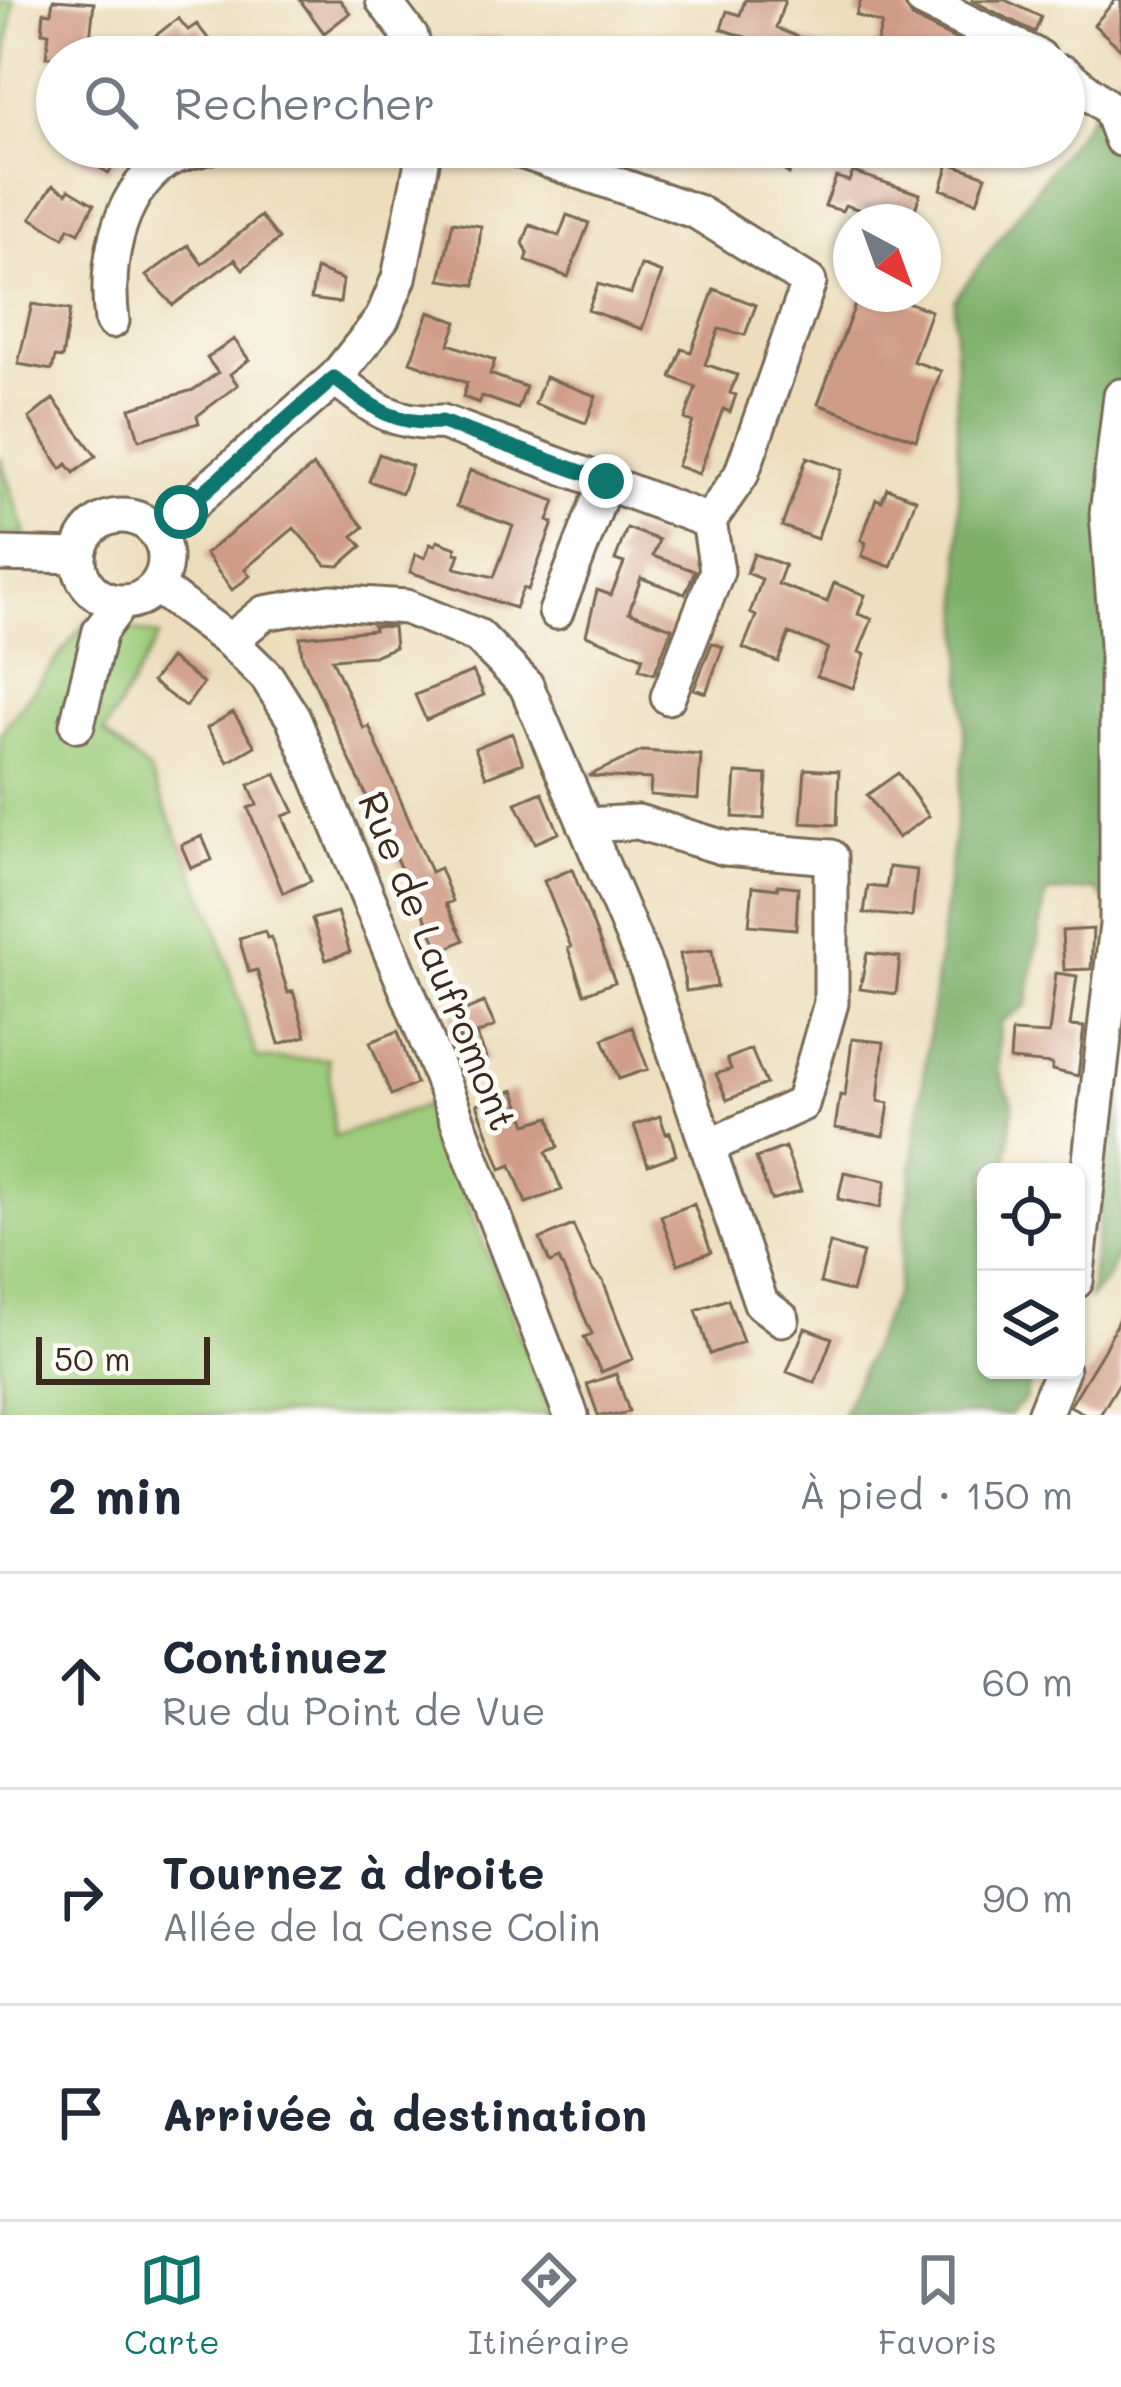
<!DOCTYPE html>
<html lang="fr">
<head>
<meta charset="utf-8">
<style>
  body { margin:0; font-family:Mali,sans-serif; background:#f6f6f7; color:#1f2937 }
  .controls { position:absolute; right:36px; bottom:36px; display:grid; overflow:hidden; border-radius:18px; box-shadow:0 3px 9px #0004 }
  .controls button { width:108px; height:108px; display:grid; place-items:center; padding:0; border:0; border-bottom:3px solid #e0e1e3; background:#fff; color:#1f2937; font:60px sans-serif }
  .compass { position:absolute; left:833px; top:204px; width:108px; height:108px; border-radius:50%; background:#fff; box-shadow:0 3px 9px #0004; rotate:139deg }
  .scale { position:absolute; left:36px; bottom:30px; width:174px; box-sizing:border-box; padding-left:12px; border:6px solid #3b2a1e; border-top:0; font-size:33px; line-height:42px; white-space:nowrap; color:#3b2a1e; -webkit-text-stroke:9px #fdfcf7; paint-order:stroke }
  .stop { position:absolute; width:36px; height:36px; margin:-27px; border:9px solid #0f766e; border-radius:50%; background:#fff }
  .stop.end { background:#0f766e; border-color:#fff; box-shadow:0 3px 12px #0008 }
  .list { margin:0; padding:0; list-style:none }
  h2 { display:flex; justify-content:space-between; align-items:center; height:156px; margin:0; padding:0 48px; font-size:51px }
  h2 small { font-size:39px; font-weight:400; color:#747a83 }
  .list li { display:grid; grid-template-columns:78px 1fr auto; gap:36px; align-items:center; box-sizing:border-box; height:216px; padding:0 48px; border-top:3px solid #e0e1e3 }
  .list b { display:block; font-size:45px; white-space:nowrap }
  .list p { margin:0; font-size:39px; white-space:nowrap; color:#747a83 }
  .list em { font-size:39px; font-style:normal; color:#747a83 }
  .icon { flex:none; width:66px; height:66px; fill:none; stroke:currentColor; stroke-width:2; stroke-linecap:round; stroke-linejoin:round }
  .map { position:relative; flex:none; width:1121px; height:1415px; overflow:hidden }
  .search { position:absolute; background:#fff; box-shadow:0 3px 9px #0004; left:36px; right:36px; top:36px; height:132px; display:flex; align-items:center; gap:30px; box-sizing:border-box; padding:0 42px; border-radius:66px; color:#747a83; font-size:45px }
  .sheet { height:804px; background:#fff }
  nav { display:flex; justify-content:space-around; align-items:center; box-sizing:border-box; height:168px; border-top:3px solid #e0e1e3; background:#fff; font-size:33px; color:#747a83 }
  nav a { display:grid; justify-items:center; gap:6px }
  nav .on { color:#0f766e }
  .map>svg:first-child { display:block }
  .green { fill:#9dcc7b; stroke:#6c7b4c; stroke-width:3 }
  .forest { fill:#7eb06b; stroke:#5c6d44; stroke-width:3 }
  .building { fill:#cf9c86 }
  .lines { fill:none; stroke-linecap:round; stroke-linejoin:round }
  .minor-casing { stroke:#796955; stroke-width:39 }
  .minor { stroke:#fff; stroke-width:33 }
  .route { stroke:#0f766e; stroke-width:15 }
  .labels { text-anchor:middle; stroke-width:10; stroke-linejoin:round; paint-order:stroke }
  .street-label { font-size:39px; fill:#3b2a1e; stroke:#fdfcf7 }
</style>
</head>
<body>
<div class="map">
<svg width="1121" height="1415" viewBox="0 0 1121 1415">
  <rect width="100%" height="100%" fill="#fdfcf7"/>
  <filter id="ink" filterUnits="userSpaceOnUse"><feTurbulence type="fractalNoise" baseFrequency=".00833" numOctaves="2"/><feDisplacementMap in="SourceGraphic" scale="24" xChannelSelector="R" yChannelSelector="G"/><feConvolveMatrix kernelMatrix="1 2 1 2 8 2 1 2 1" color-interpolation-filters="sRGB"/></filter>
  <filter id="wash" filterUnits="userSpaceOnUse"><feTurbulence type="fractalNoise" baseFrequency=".004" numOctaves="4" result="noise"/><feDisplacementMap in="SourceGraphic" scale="48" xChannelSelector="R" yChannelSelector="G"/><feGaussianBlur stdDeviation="2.7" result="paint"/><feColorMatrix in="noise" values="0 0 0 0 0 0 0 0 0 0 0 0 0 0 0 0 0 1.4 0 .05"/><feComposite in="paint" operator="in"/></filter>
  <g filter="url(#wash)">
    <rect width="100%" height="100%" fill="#ecdebc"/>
    <!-- green -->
    <path class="green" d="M 0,0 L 14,0 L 0,103 Z
      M 0,457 L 26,535 L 0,534 Z
      M 88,619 L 159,636 L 104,733 L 149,771 L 214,919 L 257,1059 L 328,1059 L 334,1137 L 428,1105 L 551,1415 L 0,1415 L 0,734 Z"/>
    <!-- forest -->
    <path class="forest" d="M 1121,74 L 1121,913 L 1095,890 L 1046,893 L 1027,1005 L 1000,1022 L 998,1070 L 1013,1104 L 1006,1172 L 986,1172 L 986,1370 L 1031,1370 L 1025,1400 L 1009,1415 L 842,1415 L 897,1289 L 965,748 L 954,300 Z
      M 1121,1028 L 1121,1243 L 1109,1276 L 1089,1299 Z"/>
    <g id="blocks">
      <!-- building -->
      <path class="building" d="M 53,0 L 94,3 L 88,57 L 46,57 L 49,33 L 42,32 L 44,12 L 51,13 Z
        M 300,0 L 340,0 L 350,13 L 324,33 Z
        M 745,0 L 785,0 L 776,28 L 846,57 L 788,57 L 789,52 L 721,29 L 727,11 L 740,15 Z
        M 861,0 L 902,0 L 913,18 L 991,57 L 873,57 L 882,24 L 856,15 Z
        M 971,0 L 1005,0 L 1041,17 L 1035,32 Z
        M 1115,0 L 1121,0 L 1121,49 L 1094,25 Z
        M 178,18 L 188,30 L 197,24 L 210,41 L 183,57 L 156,57 L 145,44 Z
        M 501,37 L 502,57 L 473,57 L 472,38 Z
        M 61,147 L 123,147 L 109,173 Z
        M 750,147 L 796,147 L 789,174 Z
        M 949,163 L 986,176 L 977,202 L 941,189 Z
        M 853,172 L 920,194 L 911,222 L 898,222 L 845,205 L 842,211 L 825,206 L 836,177 L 849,181 Z
        M 53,185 L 67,193 L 69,189 L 94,204 L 79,233 L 69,228 L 64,238 L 31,218 Z
        M 567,215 L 589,223 L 568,277 L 526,261 L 528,254 L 523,243 L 530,225 L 559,236 Z
        M 261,216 L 279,239 L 243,269 L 235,259 L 173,305 L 146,276 L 188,245 L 202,264 Z
        M 453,222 L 481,226 L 475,285 L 440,280 Z
        M 641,265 L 662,273 L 642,329 L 588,310 L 598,284 L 631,294 Z
        M 316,269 L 343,280 L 340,303 L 311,299 Z
        M 714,289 L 756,305 L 745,335 L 719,329 L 705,364 L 737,375 L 730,393 L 736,395 L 730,412 L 723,409 L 699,474 L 677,466 L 693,422 L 685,419 L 696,387 L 671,377 L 682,349 L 691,352 Z
        M 859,294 L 886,294 L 931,311 L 913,361 L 941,371 L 916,440 L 818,404 Z
        M 32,304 L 70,310 L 62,358 L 55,357 L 52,370 L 18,364 Z
        M 429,312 L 457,322 L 449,344 L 495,360 L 490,374 L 526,387 L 518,409 L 482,396 L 479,403 L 463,397 L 467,383 L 410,362 Z
        M 234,339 L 249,360 L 230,374 L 238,385 L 197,416 L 199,423 L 139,440 L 130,408 L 193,390 L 218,373 L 207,358 Z
        M 545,377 L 596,396 L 586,423 L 535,404 Z
        M 53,399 L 96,456 L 74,473 L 67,464 L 61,469 L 29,418 Z
        M 379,454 L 412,466 L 402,493 L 369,481 Z
        M 807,457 L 842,470 L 817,539 L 782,526 Z
        M 313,466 L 364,527 L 353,536 L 362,546 L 339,566 L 326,565 L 294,528 L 245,569 L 250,576 L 232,590 L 205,554 Z
        M 470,470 L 555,501 L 548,521 L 553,523 L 528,590 L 523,588 L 515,608 L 410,572 L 416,554 L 425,558 L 430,544 L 435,546 L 437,541 L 456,548 L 455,553 L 460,554 L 455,568 L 494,577 L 513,526 L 457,506 Z
        M 887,488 L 916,499 L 891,567 L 862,556 L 866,543 L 861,540 L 876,499 L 882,501 Z
        M 627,528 L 659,540 L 653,556 L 695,571 L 685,594 L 641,578 L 629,612 L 672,628 L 654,674 L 639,669 L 643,657 L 586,635 L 597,590 L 611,595 L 624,563 L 615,560 Z
        M 754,554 L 785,565 L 778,584 L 827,602 L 834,583 L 865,595 L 858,614 L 872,619 L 859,652 L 865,654 L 853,688 L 817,676 L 828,648 L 789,633 L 778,662 L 743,648 L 756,616 L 750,613 L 762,579 L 747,573 Z
        M 373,626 L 393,627 L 395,647 L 374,656 L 332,659 L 364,729 L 369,726 L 431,872 L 440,868 L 453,901 L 446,904 L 464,940 L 440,952 L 405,870 L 402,871 L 378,821 L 302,656 L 300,637 L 374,630 Z
        M 712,643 L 723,647 L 706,693 L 694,689 Z
        M 170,658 L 203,683 L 186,707 L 152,682 Z
        M 473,671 L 484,695 L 426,720 L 415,695 Z
        M 233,712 L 255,746 L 228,762 L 207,728 Z
        M 512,733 L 523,763 L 486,777 L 475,748 Z
        M 642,751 L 701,755 L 698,799 L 650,795 L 651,779 L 588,776 Z
        M 805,769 L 839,771 L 837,825 L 801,823 Z
        M 736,773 L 767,775 L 764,819 L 733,817 Z
        M 898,773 L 929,816 L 898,838 L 867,795 Z
        M 276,774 L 294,812 L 283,816 L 311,881 L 283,893 L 248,808 L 257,805 L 249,785 Z
        M 542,792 L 559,833 L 535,843 L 516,803 Z
        M 202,836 L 212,860 L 191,868 L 181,845 Z
        M 889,867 L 917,870 L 912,917 L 864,913 L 868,886 L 886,888 Z
        M 572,869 L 615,982 L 584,994 L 568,948 L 571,947 L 544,881 Z
        M 778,885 L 798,887 L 796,929 L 749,925 L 753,886 L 778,889 Z
        M 337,912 L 350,952 L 326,960 L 312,919 Z
        M 1093,929 L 1091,969 L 1064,970 L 1062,931 Z
        M 265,931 L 267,938 L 271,937 L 288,993 L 293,991 L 306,1036 L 279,1044 L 257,970 L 249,972 L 239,938 Z
        M 712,950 L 717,987 L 686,991 L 680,954 Z
        M 867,953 L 900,957 L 896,994 L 860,989 Z
        M 1056,973 L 1077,976 L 1070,1026 L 1084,1027 L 1078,1076 L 1052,1070 L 1052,1064 L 1010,1060 L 1012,1032 L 1049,1034 Z
        M 484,1002 L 495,1026 L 477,1034 L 487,1060 L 470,1066 L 451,1016 Z
        M 632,1027 L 648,1069 L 619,1079 L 603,1039 Z
        M 398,1031 L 416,1084 L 391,1095 L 370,1042 Z
        M 852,1039 L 884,1042 L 878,1101 L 889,1103 L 884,1136 L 835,1128 L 840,1095 L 845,1096 Z
        M 751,1049 L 766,1084 L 727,1100 L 716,1074 L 731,1069 L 727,1059 Z
        M 514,1090 L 527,1124 L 550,1117 L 558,1147 L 546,1152 L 562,1190 L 526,1203 L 511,1165 L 501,1169 L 477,1104 Z
        M 660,1116 L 666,1134 L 670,1132 L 676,1155 L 648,1165 L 634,1125 Z
        M 785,1147 L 801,1191 L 771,1200 L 756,1158 Z
        M 844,1172 L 886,1181 L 880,1208 L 838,1199 Z
        M 694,1204 L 711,1252 L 678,1264 L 661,1216 Z
        M 573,1225 L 593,1271 L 603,1281 L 633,1359 L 601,1372 L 584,1337 L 592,1334 L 559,1259 L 550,1263 L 540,1239 Z
        M 830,1243 L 863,1253 L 852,1292 L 820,1283 Z
        M 728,1299 L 743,1342 L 710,1354 L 696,1310 Z
        M 1121,1314 L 1121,1380 L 1100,1415 L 1087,1415 L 1070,1406 L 1104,1350 Z
        M 805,1328 L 832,1338 L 815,1383 L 787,1372 Z
        M 616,1374 L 629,1411 L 620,1415 L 598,1415 L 587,1384 Z"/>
    </g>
  </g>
  <g filter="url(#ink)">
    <use href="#blocks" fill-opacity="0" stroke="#796955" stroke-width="3"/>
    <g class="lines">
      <!-- minor casing -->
      <g class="minor-casing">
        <path id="minor" d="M 383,0 L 411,37 L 416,57
          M 923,0 L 1039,57
          M 1064,73 L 1110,109 L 1121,139
          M 509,147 L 697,212 L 809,282 L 741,475 L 709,521 L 717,571 L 668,697
          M 112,321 C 105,267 115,199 163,163 C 176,154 193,151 208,147
          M 335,378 C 373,407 391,425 442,422 L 709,521
          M79 559a43 43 0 1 1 86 0a43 43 0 1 1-86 0Z
          M 158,533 L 335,378 L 382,319 L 399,278 L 425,147
          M 0,554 L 78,556
          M 156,586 L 230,641 L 267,677 L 293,718 L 413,1005 L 571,1415
          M 556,612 L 606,481
          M 230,641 L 264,613 L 331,602 L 406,607 L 478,636 L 526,685 L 647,970 L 761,1303 L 782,1319
          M 77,725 L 100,631 L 121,603
          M 585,825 L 638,822 L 725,848 L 831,857 L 831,1003 L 802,1104 L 707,1147
          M 1076,1281 L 1117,925 L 1117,644 L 1107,514 L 1121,396
          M 1044,1415 L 1062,1370"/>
      </g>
      <!-- minor -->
      <use href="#minor" class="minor"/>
    </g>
  </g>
  <g class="lines" filter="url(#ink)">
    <!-- route -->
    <path class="route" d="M 181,512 L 334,378 C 373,407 391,425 442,422 L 606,481"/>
  </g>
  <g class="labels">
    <!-- street labels -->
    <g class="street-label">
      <text transform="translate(438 961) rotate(68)" y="14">Rue de Laufromont</text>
    </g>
  </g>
</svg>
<div class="controls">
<button><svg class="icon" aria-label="locate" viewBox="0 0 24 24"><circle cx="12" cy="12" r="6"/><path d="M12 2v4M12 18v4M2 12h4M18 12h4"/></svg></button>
<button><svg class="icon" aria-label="layers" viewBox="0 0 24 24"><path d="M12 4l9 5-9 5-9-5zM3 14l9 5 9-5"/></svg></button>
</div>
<svg class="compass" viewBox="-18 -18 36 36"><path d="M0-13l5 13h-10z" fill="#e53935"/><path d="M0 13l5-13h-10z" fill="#747a83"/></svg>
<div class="scale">50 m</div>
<div class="stop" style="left:181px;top:512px"></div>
<div class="stop end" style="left:606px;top:481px"></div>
<div class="search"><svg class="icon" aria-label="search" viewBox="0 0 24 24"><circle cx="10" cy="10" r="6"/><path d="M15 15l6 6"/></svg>Rechercher</div>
</div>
<section class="sheet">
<h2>2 min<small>À pied · 150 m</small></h2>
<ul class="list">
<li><svg class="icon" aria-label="ahead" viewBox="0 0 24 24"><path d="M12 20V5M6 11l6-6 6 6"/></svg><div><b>Continuez</b><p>Rue du Point de Vue</p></div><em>60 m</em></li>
<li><svg class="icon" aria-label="right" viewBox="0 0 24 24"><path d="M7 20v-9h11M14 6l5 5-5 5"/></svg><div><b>Tournez à droite</b><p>Allée de la Cense Colin</p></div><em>90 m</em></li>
<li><svg class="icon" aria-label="arrive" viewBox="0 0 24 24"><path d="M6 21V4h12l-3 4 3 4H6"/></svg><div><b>Arrivée à destination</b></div></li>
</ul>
</section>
<nav>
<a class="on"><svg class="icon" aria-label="map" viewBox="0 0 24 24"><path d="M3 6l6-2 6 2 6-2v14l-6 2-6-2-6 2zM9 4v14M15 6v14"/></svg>Carte</a>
<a><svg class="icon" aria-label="directions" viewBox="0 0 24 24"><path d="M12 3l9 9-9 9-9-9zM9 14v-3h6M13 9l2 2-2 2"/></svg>Itinéraire</a>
<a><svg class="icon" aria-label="saved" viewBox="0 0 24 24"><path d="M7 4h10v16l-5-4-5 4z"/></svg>Favoris</a>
</nav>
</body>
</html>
